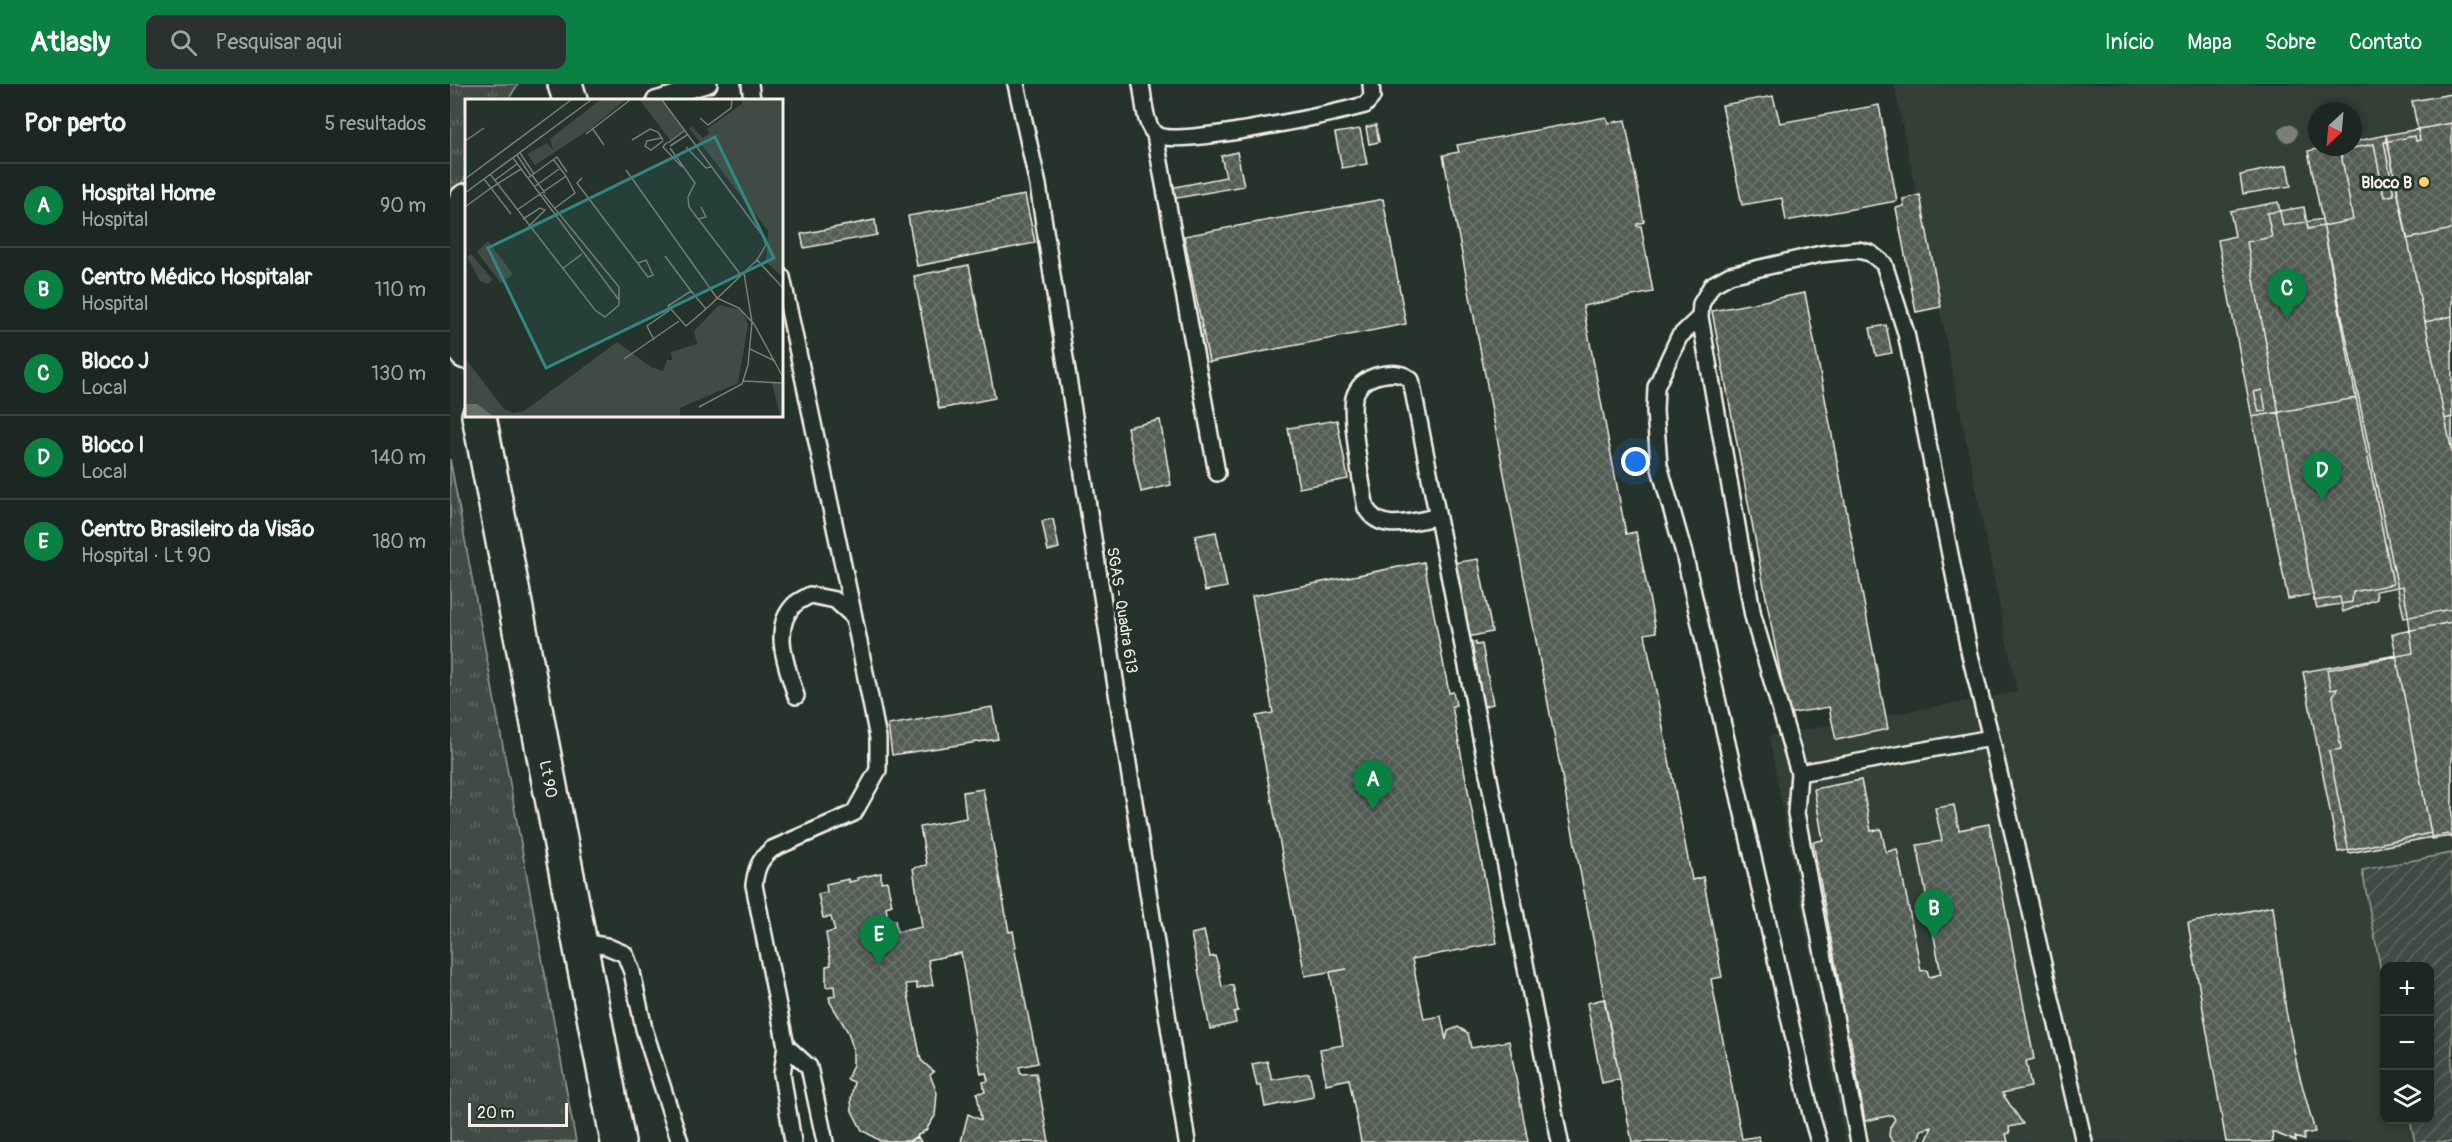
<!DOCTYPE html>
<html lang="pt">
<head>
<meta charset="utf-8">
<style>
  body { margin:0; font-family:Pangolin,sans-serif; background:#29322f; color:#f1f3f6 }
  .controls { position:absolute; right:18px; bottom:18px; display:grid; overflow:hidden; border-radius:12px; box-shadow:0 3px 9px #0003 }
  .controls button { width:54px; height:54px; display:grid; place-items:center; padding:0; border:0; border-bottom:2px solid #3a4340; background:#1c2622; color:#f1f3f6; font:30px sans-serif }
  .compass { position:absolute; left:1858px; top:18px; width:54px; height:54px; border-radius:50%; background:#1c2622; box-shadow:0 3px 9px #0003; rotate:206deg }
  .scale { position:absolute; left:18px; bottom:15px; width:100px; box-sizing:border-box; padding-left:6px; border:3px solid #f4f1e8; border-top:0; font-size:16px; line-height:21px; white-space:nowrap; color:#f4f1e8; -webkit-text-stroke:4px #26332d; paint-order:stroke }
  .you { position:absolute; left:1186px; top:378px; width:21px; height:21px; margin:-15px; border:4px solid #fff; border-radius:50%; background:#1a73e8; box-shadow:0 0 0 9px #1a73e833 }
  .badge { display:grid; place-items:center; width:39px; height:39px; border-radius:50%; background:#0b8043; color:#fff; font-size:20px; font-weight:700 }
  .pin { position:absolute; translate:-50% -50px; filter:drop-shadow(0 2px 3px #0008) }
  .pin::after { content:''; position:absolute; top:32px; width:21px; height:18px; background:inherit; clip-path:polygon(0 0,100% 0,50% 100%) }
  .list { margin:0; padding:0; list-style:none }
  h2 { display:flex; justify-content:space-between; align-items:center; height:78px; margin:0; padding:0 24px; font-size:26px }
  h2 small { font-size:20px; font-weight:400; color:#a0a5a5 }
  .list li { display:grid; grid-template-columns:39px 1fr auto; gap:18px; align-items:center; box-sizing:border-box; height:84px; padding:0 24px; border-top:2px solid #3a4340 }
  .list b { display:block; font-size:22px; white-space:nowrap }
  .list p { margin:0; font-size:20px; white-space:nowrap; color:#a0a5a5 }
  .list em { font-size:20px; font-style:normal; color:#a0a5a5 }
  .icon { flex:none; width:33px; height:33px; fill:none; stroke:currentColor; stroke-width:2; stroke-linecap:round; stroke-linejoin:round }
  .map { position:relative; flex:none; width:2002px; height:1058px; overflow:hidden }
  header { display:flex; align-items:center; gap:36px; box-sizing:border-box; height:84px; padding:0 30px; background:#0b8043; color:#fff }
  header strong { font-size:28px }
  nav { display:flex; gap:33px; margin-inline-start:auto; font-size:21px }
  .search { width:420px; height:54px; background:#29322f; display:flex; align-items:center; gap:15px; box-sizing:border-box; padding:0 21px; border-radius:12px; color:#a0a5a5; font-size:22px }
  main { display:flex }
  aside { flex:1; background:#1c2622 }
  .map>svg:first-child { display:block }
  .built { fill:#333f39; fill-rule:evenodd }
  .grass { fill:url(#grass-tufts); stroke:#9a9e96; stroke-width:1.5 }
  .garden { fill:url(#garden-furrows); stroke:#9a9e96; stroke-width:1.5 }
  .building { fill:url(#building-cross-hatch); stroke:#f4f1e8; stroke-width:1.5 }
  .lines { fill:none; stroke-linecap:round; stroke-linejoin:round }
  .service-casing { stroke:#f4f1e8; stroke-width:20 }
  .tertiary-casing { stroke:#f4f1e8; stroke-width:38 }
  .service { stroke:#26332d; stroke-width:15 }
  .tertiary { stroke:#26332d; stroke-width:33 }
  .tree { fill:#7a8079 }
  .poi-dot { fill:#ffd166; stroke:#26332d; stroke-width:2 }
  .labels { text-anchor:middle; stroke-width:6; stroke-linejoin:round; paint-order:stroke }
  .poi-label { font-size:16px; font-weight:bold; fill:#f4f1e8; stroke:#26332d; text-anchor:end }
  .street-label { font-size:16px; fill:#f4f1e8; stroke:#26332d }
  .inset-road { fill:none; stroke:#787f78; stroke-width:1.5 }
  .view { fill:#318880; fill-opacity:0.15; stroke:#318880; stroke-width:3 }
  .inset-edge { fill:none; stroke:#f4f1e8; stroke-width:3 }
</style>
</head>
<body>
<header>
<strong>Atlasly</strong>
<div class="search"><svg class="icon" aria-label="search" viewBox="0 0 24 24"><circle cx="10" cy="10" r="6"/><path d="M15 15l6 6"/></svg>Pesquisar aqui</div>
<nav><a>Início</a><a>Mapa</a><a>Sobre</a><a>Contato</a></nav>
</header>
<main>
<aside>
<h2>Por perto<small>5 resultados</small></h2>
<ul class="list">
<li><span class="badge">A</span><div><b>Hospital Home</b><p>Hospital</p></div><em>90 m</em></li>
<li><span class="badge">B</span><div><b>Centro Médico Hospitalar</b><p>Hospital</p></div><em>110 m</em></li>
<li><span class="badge">C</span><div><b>Bloco J</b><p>Local</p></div><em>130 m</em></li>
<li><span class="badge">D</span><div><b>Bloco I</b><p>Local</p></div><em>140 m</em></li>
<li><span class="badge">E</span><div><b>Centro Brasileiro da Visão</b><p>Hospital · Lt 90</p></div><em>180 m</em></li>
</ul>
</aside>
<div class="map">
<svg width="2002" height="1058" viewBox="0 0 2002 1058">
  <defs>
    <pattern id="grass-tufts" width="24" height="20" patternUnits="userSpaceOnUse" patternTransform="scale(1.5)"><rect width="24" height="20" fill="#414b45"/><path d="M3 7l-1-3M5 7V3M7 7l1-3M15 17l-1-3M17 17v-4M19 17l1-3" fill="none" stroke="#5d6560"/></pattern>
    <pattern id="garden-furrows" width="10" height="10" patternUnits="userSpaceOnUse" patternTransform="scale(1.5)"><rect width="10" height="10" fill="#414b45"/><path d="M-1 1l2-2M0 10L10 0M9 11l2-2" fill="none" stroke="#5d6560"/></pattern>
    <pattern id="building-cross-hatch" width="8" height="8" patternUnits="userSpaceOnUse" patternTransform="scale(1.5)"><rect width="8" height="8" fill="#525c55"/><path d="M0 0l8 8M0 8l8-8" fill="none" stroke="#6c746d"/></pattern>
  </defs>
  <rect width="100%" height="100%" fill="#26332d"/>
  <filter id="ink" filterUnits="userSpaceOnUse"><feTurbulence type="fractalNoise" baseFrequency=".0167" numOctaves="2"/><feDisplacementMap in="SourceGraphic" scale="12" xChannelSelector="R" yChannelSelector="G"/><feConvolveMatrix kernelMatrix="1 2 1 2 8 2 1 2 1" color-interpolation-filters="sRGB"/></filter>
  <g filter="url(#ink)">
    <!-- built -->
    <path class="built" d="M 1444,0 L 2002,0 L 2002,1058 L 1395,1058 L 1319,652 L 1567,608 ZM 1867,27 L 1903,27 L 1903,63 L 1867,63 ZM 1934,882 L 1980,882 L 1980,1036 L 1934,1036 Z"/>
    <!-- grass -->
    <path class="grass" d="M 0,0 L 68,0 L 58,16 L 16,16 L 16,92 L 0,122 Z
      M 0,375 L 126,1058 L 0,1058 Z"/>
    <!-- garden -->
    <path class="garden" d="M 2002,769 L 2002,1058 L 1965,1058 L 1960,1036 L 1980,1036 L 1980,882 L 1934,882 L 1934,903 L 1912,786 Z"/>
    <!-- building -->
    <path class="building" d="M 2002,10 L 2002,754 L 1998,750 L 1899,769 L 1879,667 L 1891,665 L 1883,612 L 1887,605 L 1881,606 L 1877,586 L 1963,569 L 1958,530 L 1953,502 L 1926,507 L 1927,515 L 1893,528 L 1890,513 L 1864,517 L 1797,158 L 1822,153 L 1817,129 L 1854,123 L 1858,145 L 1903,136 L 1891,69 L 1893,68 L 1893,66 L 1924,60 L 1934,113 L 1944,111 L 1934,58 L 1965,52 L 1966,57 L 1970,56 L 1962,17 Z
      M 1323,12 L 1330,39 L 1429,21 L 1447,117 L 1336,137 L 1332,114 L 1292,121 L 1272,21 Z
      M 1156,33 L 1158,39 L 1175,36 L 1194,138 L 1187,140 L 1187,142 L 1191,142 L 1203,208 L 1133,222 L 1176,450 L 1186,448 L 1206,548 L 1195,550 L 1242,796 L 1253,793 L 1272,893 L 1261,895 L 1292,1055 L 1309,1052 L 1310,1058 L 1182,1058 L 993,71 L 1009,68 L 1007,61 Z
      M 2002,39 L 2002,145 L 1957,155 L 1936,51 Z
      M 926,41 L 929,58 L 919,60 L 916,43 Z
      M 910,45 L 917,80 L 892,84 L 885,49 Z
      M 1936,51 L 2002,368 L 2002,525 L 1954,534 L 1858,67 L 1876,63 L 1903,63 L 1903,58 Z
      M 787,68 L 794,102 L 722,115 L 720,104 L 776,93 L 771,72 Z
      M 1837,81 L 1841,102 L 1793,110 L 1790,91 Z
      M 575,111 L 585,159 L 467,182 L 458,132 Z
      M 1470,111 L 1491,223 L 1466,228 L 1446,124 L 1454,122 L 1453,115 Z
      M 933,115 L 956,240 L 759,278 L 734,152 Z
      M 1828,118 L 1833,142 L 1872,135 L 1906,314 L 1802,333 L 1768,156 L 1785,152 L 1780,127 Z
      M 425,136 L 427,151 L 354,164 L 351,150 Z
      M 519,181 L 545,314 L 489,325 L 464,192 Z
      M 1355,209 L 1438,645 L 1386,656 L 1379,623 L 1338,630 L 1262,227 Z
      M 2002,232 L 2002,333 L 1995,335 L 1975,238 Z
      M 1436,241 L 1442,269 L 1426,272 L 1420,244 Z
      M 1812,306 L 1816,327 L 1809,328 L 1804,308 Z
      M 1906,314 L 1943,500 L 1903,508 L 1902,518 L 1867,524 L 1863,510 L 1838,515 L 1802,333 Z
      M 710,336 L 721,401 L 691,408 L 677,343 Z
      M 887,336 L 898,395 L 849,404 L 838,344 Z
      M 603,435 L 609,464 L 598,467 L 592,437 Z
      M 766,448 L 777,503 L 755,507 L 745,452 Z
      M 1028,475 L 1042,548 L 1017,553 L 1003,479 Z
      M 974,478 L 999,609 L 1003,608 L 1006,621 L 1002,622 L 1047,859 L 962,875 L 974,935 L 991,932 L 996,956 L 998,947 L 1008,943 L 1018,949 L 1021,964 L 1059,957 L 1078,1058 L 911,1058 L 899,995 L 876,1000 L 870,965 L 893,961 L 880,888 L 897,885 L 855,892 L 806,632 L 823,629 L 802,512 Z
      M 2002,538 L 2002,752 L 1982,755 L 1942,550 Z
      M 1026,558 L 1026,561 L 1032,560 L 1043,620 L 1031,623 L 1019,559 Z
      M 1946,571 L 1981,749 L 1888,768 L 1853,588 Z
      M 542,623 L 548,655 L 442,671 L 438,641 Z
      M 1411,696 L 1421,747 L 1431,745 L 1436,768 L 1447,765 L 1471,887 L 1477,886 L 1479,893 L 1491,890 L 1467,761 L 1492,757 L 1485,724 L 1504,721 L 1509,746 L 1539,740 L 1584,975 L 1576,977 L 1581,1003 L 1552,1009 L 1573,1040 L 1559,1043 L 1560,1049 L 1556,1050 L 1558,1058 L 1476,1058 L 1482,1043 L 1471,1046 L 1468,1058 L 1443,1058 L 1439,1052 L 1440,1043 L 1445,1035 L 1442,1031 L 1415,1037 L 1400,953 L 1390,955 L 1382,917 L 1392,915 L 1363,758 L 1373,756 L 1364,705 Z
      M 533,705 L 559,848 L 563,847 L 566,863 L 564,863 L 588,979 L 569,983 L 571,990 L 586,989 L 599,1058 L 511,1058 L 518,1030 L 531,1036 L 527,1009 L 535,1008 L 533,998 L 538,997 L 536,989 L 531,990 L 511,869 L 478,876 L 483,901 L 467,904 L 467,899 L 456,900 L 471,976 L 484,988 L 480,991 L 487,1009 L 485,1032 L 476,1046 L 459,1057 L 430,1057 L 412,1046 L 402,1027 L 401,1015 L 404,998 L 397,995 L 403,981 L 403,964 L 398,948 L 380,918 L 379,913 L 385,912 L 384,902 L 376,903 L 376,882 L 381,881 L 376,849 L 385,847 L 381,833 L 373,834 L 368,810 L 377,808 L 376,800 L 399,795 L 399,798 L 408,796 L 407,794 L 431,789 L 431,798 L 437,797 L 442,821 L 436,823 L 438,837 L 445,836 L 447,848 L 472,843 L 463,784 L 477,781 L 470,743 L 516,734 L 513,708 Z
      M 1823,822 L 1836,927 L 1848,986 L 1865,1048 L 1854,1050 L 1854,1056 L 1845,1053 L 1846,1057 L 1822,1048 L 1823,1058 L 1776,1058 L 1738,839 Z
      M 754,847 L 760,873 L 765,872 L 768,881 L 772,903 L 783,901 L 788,927 L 784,928 L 786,939 L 760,945 L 741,850 Z
      M 1154,915 L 1170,995 L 1152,999 L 1137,919 Z
      M 817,977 L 822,996 L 859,989 L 864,1013 L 815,1023 L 811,1002 L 807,1002 L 802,980 Z
      M 468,1053 L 471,1058 L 456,1058 L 459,1057 Z"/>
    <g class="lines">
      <!-- service casing -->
      <g class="service-casing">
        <path id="service" d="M 300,0 L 302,16
          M 566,0 L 588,101 L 737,1058
          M 691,0 C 694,14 694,44 707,51 C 727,64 885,29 915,21 L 922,13 L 921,0
          M 205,16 L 259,0
          M 705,51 L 767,389
          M 332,193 L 404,533 L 428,654 L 428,686 L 404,729 L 322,765 C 309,776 306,785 304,801 L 336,962 L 332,990 L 343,1058
          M 1250,233 L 1229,253 L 1206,303 L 1205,327 L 1209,381 L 1234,469 L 1362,1034 L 1369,1058
          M 986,433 C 963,437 930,450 916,424 C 912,405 900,330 904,314 C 908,300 917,294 930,291 C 941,289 952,288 961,296 L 1110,1058
          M 346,612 C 338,585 320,545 344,521 C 348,517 355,514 360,511 L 385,516 L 404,533
          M 1349,689 L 1541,654
          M 130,858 L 156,862 L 175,870 L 182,888 L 194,945 L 230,1058
          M 336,962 L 359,983 L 375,1058
          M 1409,1058 L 1346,729 L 1349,689 L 1303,532 L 1250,233 L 1251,220 L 1262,201 L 1280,191 L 1371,170 L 1408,166 L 1420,169 L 1434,180 L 1456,249 L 1520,571 L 1541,654 L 1634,1058"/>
      </g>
      <!-- tertiary casing -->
      <g class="tertiary-casing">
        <path id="tertiary" d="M 115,0 L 120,16
          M 16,117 C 0,162 7,219 16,268
          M 29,332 L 168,1058"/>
      </g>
      <!-- service -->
      <use href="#service" class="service"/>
      <!-- tertiary -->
      <use href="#tertiary" class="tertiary"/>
    </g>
    <!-- trees -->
    <circle class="tree" cx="1838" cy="49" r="9"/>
  </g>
  <!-- markers -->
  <circle class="poi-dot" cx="1974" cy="98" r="6"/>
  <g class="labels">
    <!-- poi labels -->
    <g class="poi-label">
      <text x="1962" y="104">Bloco B</text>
    </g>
    <!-- street labels -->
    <g class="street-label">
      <text transform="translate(673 526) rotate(81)" y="6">SGAS - Quadra 613</text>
      <text transform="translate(99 695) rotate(79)" y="6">Lt 90</text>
    </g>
  </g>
  <!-- overview -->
  <g transform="translate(15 15)">
    <rect width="318" height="318" fill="#26332d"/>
    <path d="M 135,1 L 160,1 L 125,30 L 70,66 L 62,55 L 82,44 L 88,51 L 85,40 ZM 175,1 L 197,1 L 219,32 L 205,41 ZM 276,1 L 318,1 L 318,178 L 301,163 L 303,132 L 224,29 L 227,28 L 238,39 L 244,34 L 242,30 L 278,4 Z" fill="#414b45"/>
    <path d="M 254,206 L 277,211 L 283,226 L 273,284 L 215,309 L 215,317 L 0,317 L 0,259 L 39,310 L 49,314 L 59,312 L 152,243 L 186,268 L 198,272 L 202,261 L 207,261 L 206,253 L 232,245 L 229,232 ZM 307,284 L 318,284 L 318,317 L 315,317 Z" fill="#414b45"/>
    <path d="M 23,142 L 48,175 L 36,184 L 12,153 ZM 6,155 L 28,181 L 23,185 L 15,182 L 2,158 Z" fill="#414b45"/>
    <path d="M102 301a9 9 0 1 1 18 0a9 9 0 1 1-18 0ZM128 310a8 8 0 1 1 16 0a8 8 0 1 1-16 0Z" fill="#414b45"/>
    <path d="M 0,305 L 12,305 L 28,317 L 0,317 Z" fill="#676f68"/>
    <path class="inset-road" d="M 197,1 L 298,137 L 301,146 L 292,161 L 318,189M 235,19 L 243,26 L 266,9 L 267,1M 127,29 L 139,46M 121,35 L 165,1M 196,39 L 182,42 L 180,47 L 186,51 L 198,42M 167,41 L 185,30 L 193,33 L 198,41M 0,42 L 19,29M 202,43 L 198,48 L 217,68M 203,44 L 219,32M 205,47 L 222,36M 221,48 L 241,69 L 246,68M 205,49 L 230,84 L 223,98 L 224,108 L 276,176M 55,54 L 69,75M 52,56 L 66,77M 48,59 L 154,201M 161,71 L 252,199M 25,75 L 130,211 L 140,218 L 154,206 L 154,188 L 78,95M 67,76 L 80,94M 63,79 L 92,58 L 102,73M 117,79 L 112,84 L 183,178 L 188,176 L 181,161 L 173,164M 0,80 L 106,1M 19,80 L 26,89 L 56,70M 30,81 L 52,65M 69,88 L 94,70M 0,94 L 126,1M 0,108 L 26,89 L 46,115M 90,109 L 110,94 L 101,77M 52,111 L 101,77 L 88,60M 58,120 L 75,109 L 80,111 L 63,128M 233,120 L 241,118 L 236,108M 200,157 L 226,192M 97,170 L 117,155M 252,199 L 274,209 L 287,223 L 279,174M 241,210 L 226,192 L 203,207 L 221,227 L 241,210 L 292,161M 288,223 L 318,278M 189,241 L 182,227 L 205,211M 285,250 L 310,262M 159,260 L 214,222M 278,282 L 318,284M 234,308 L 277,285 L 283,266 L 287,223"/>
    <path class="view" d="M 250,38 L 309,159 L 81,269 L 23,149 Z"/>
    <rect width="318" height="318" class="inset-edge"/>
  </g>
</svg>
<div class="controls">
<button>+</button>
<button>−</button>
<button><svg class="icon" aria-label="layers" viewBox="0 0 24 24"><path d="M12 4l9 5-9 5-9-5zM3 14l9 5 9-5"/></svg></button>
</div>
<svg class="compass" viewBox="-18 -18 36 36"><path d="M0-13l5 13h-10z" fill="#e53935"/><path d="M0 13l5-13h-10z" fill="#a0a5a5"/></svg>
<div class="scale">20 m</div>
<div class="you"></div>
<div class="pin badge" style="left:923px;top:726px">A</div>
<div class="pin badge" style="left:1484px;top:855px">B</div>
<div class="pin badge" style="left:1837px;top:235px">C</div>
<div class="pin badge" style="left:1872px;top:417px">D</div>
<div class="pin badge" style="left:429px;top:881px">E</div>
</div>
</main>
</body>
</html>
